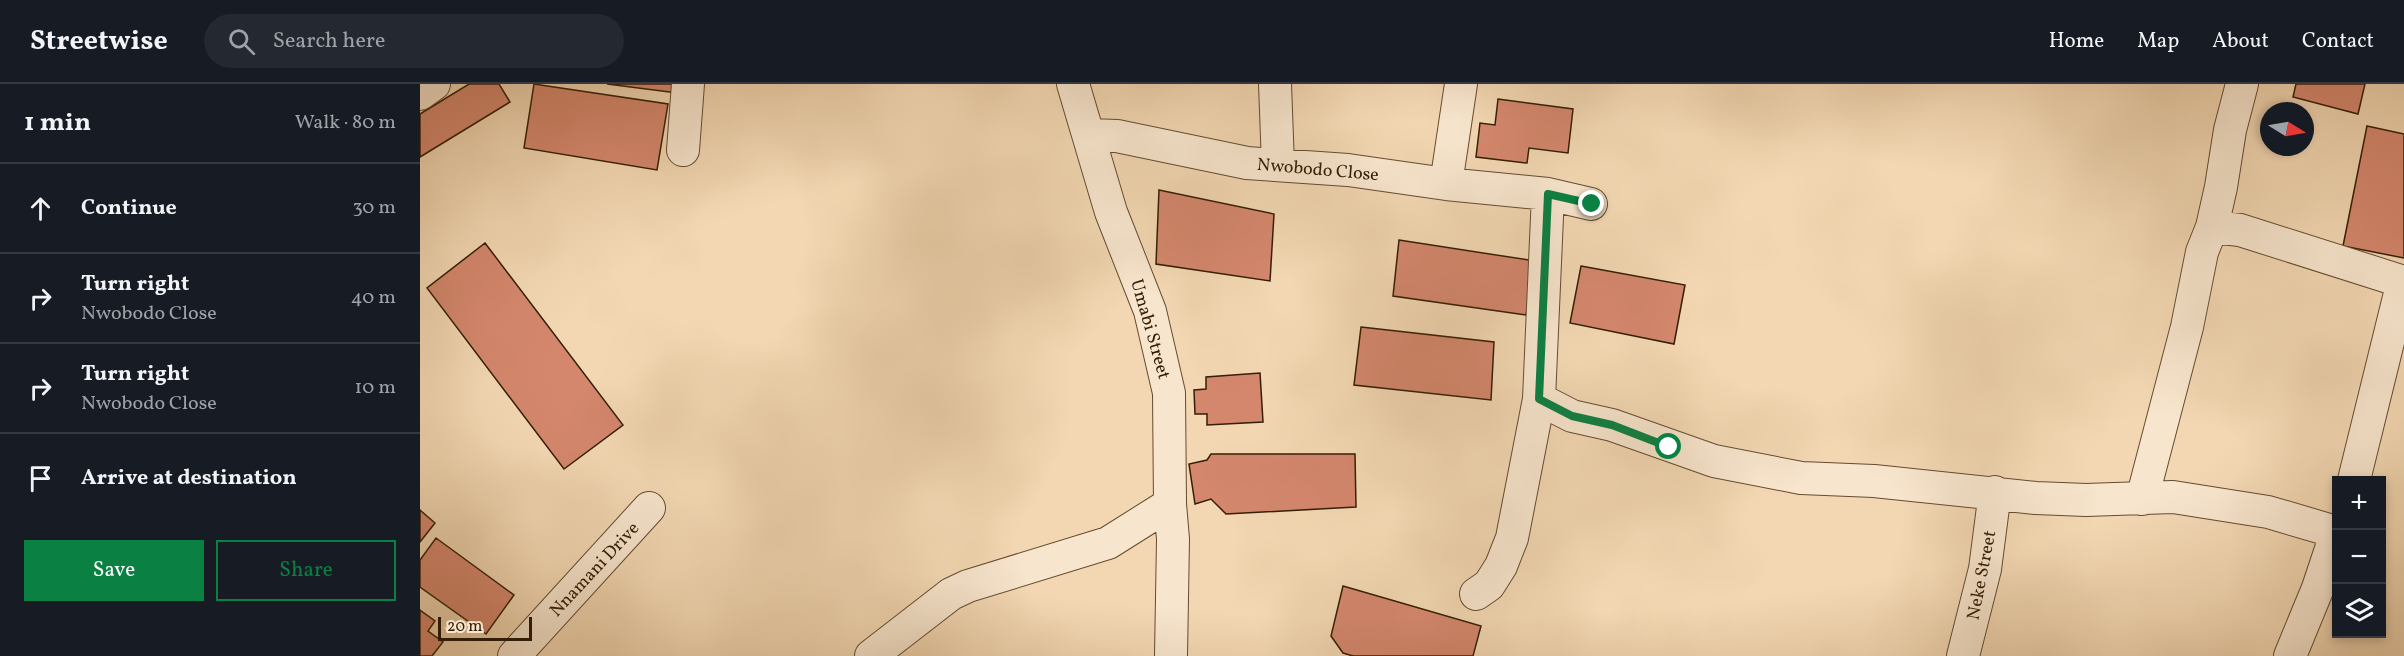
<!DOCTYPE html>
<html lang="en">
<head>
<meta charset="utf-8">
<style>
  body { margin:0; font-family:Vollkorn,serif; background:#242831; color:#f1f3f6 }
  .controls { position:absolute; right:18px; bottom:18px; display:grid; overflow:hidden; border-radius:0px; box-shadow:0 3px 9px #0003 }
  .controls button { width:54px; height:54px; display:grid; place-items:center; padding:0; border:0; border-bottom:2px solid #363941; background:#171b24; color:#f1f3f6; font:30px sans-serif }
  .compass { position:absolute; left:1840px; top:18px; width:54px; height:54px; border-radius:50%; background:#171b24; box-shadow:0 3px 9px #0003; rotate:101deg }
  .scale { position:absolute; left:18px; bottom:15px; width:94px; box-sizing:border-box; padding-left:6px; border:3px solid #341e05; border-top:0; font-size:16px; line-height:21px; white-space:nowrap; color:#341e05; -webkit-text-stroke:4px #f7e5cd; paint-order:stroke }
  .stop { position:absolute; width:18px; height:18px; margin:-14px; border:4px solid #0b8043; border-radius:50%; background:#fff }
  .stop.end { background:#0b8043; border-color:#fff; box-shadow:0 2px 6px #0008 }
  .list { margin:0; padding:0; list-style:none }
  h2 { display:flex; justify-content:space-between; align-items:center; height:78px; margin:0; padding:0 24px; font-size:26px }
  h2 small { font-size:20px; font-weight:400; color:#9ea1a6 }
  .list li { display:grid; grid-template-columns:39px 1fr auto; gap:18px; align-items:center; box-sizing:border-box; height:90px; padding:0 24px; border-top:2px solid #363941 }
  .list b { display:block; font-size:22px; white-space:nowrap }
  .list p { margin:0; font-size:20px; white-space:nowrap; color:#9ea1a6 }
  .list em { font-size:20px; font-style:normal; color:#9ea1a6 }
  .actions { display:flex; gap:12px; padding:18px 24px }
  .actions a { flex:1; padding:14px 0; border:2px solid #0b8043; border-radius:0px; text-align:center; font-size:21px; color:#0b8043 }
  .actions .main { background:#0b8043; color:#fff }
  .icon { flex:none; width:33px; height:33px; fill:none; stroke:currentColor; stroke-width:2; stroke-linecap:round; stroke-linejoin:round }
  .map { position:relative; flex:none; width:1984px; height:572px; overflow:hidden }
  header { display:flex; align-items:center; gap:36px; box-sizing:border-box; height:84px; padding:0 30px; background:#171b24; border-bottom:2px solid #363941 }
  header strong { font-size:28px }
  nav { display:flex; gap:33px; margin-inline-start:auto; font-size:21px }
  .search { width:420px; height:54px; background:#242831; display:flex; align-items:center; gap:15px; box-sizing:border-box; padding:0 21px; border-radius:33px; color:#9ea1a6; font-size:22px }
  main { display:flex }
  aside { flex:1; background:#171b24 }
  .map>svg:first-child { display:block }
  .building { fill:#d4876d; stroke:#341e05; stroke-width:1.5 }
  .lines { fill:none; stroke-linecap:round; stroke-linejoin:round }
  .minor-casing { stroke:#644c30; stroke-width:34 }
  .minor { stroke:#f7e5cd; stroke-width:32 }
  .route { stroke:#0b8043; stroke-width:8 }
  .labels { text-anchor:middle; stroke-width:4.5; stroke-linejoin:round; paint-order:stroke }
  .street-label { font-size:18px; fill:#341e05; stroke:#f7e5cd }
</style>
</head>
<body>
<header>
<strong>Streetwise</strong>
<div class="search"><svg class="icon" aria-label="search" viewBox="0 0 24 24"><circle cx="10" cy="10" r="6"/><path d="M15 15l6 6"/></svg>Search here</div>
<nav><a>Home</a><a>Map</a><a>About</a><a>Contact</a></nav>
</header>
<main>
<aside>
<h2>1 min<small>Walk · 80 m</small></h2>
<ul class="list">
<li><svg class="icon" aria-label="ahead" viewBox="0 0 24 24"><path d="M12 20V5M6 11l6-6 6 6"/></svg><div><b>Continue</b></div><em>30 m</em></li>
<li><svg class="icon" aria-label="right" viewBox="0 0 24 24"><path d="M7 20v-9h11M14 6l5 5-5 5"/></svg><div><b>Turn right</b><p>Nwobodo Close</p></div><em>40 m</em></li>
<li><svg class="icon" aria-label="right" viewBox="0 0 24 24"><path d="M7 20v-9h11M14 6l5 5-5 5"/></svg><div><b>Turn right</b><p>Nwobodo Close</p></div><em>10 m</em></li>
<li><svg class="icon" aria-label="arrive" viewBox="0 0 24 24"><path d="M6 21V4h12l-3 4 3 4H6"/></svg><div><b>Arrive at destination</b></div></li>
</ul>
<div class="actions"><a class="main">Save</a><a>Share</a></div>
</aside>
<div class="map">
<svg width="1984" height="572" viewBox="0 0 1984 572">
  <rect width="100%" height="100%" fill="#f2d7b2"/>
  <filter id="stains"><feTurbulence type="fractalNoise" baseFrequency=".00333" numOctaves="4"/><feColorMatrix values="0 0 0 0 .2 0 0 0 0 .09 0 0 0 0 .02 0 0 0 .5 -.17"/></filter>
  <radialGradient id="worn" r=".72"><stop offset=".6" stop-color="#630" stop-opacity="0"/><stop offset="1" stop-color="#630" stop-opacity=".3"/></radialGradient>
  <!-- building -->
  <path class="building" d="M 49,0 L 79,0 L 90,18 L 0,73 L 0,30 Z
    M 114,0 L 248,20 L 237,86 L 104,64 Z
    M 187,0 L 259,0 L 257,9 Z
    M 1876,0 L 1945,0 L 1938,30 L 1873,13 Z
    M 1078,15 L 1153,25 L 1148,69 L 1109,64 L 1107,79 L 1056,73 L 1060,39 L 1075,41 Z
    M 1947,42 L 1984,50 L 1984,174 L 1923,162 Z
    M 739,106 L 854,130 L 850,197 L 736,180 Z
    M 979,156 L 1115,177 L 1106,231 L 973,212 Z
    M 65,159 L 203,341 L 144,385 L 7,204 Z
    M 1161,182 L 1265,201 L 1254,260 L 1150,239 Z
    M 941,243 L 1074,258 L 1071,316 L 934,301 Z
    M 840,289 L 843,338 L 787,341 L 787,330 L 775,330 L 774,306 L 786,305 L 786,293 Z
    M 791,370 L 935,370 L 936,423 L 806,430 L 791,415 L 775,420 L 769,380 L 787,376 Z
    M 0,426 L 15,439 L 0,458 Z
    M 16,454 L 94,511 L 66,550 L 0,503 L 0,476 Z
    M 923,502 L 1061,542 L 1053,572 L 933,572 L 923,569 L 911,552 Z
    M 0,526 L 15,537 L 8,547 L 23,558 L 12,572 L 0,572 Z"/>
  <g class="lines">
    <!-- minor casing -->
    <g class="minor-casing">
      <path id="minor" d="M 653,0 L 691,128 L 730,227 L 749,309 L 750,420 L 753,455 L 751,572
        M 855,0 L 858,81
        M 0,10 L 14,0
        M 670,51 L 697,52 L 827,79 L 928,86 L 1026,100 L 1128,110 L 1171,120
        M 263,66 L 268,0
        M 1026,100 L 1041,0
        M 1792,143 L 1820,146 L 1984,198
        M 1119,315 L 1152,332 L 1192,341 L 1294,377 L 1381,394 L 1454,397 L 1616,414 L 1666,416 L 1753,413 L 1848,428 L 1916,448
        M 1934,396 L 1983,197
        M 1722,415 L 1767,243 L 1782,168 L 1792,143 L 1801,103 L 1810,46 L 1822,0
        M 1056,510 L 1069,501 L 1081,482 L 1092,454 L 1119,315 L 1128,110
        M 94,572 L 229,424
        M 451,572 L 531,510 L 548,502 L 688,459 L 750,420
        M 1543,572 L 1565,485 L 1575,408
        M 1870,572 L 1898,504 L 1916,450"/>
    </g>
    <!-- minor -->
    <use href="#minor" class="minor"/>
  </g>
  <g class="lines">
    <!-- route -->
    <path class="route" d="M 1172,120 L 1128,110 L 1119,315 L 1152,332 L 1192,341 L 1249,363"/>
  </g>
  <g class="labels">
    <!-- street labels -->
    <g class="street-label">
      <text transform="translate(898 85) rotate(5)" y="6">Nwobodo Close</text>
      <text transform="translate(731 245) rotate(74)" y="6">Umabi Street</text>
      <text transform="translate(174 485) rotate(-47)" y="6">Nnamani Drive</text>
      <text transform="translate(1561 491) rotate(-79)" y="6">Neke Street</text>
    </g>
  </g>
  <rect width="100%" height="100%" filter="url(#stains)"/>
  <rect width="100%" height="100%" fill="url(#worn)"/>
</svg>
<div class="controls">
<button>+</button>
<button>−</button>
<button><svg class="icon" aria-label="layers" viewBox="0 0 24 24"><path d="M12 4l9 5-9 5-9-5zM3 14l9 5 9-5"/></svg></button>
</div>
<svg class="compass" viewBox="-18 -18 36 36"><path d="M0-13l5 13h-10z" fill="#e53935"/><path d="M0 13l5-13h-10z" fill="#9ea1a6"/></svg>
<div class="scale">20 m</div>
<div class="stop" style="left:1249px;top:363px"></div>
<div class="stop end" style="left:1172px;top:120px"></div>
</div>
</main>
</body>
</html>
